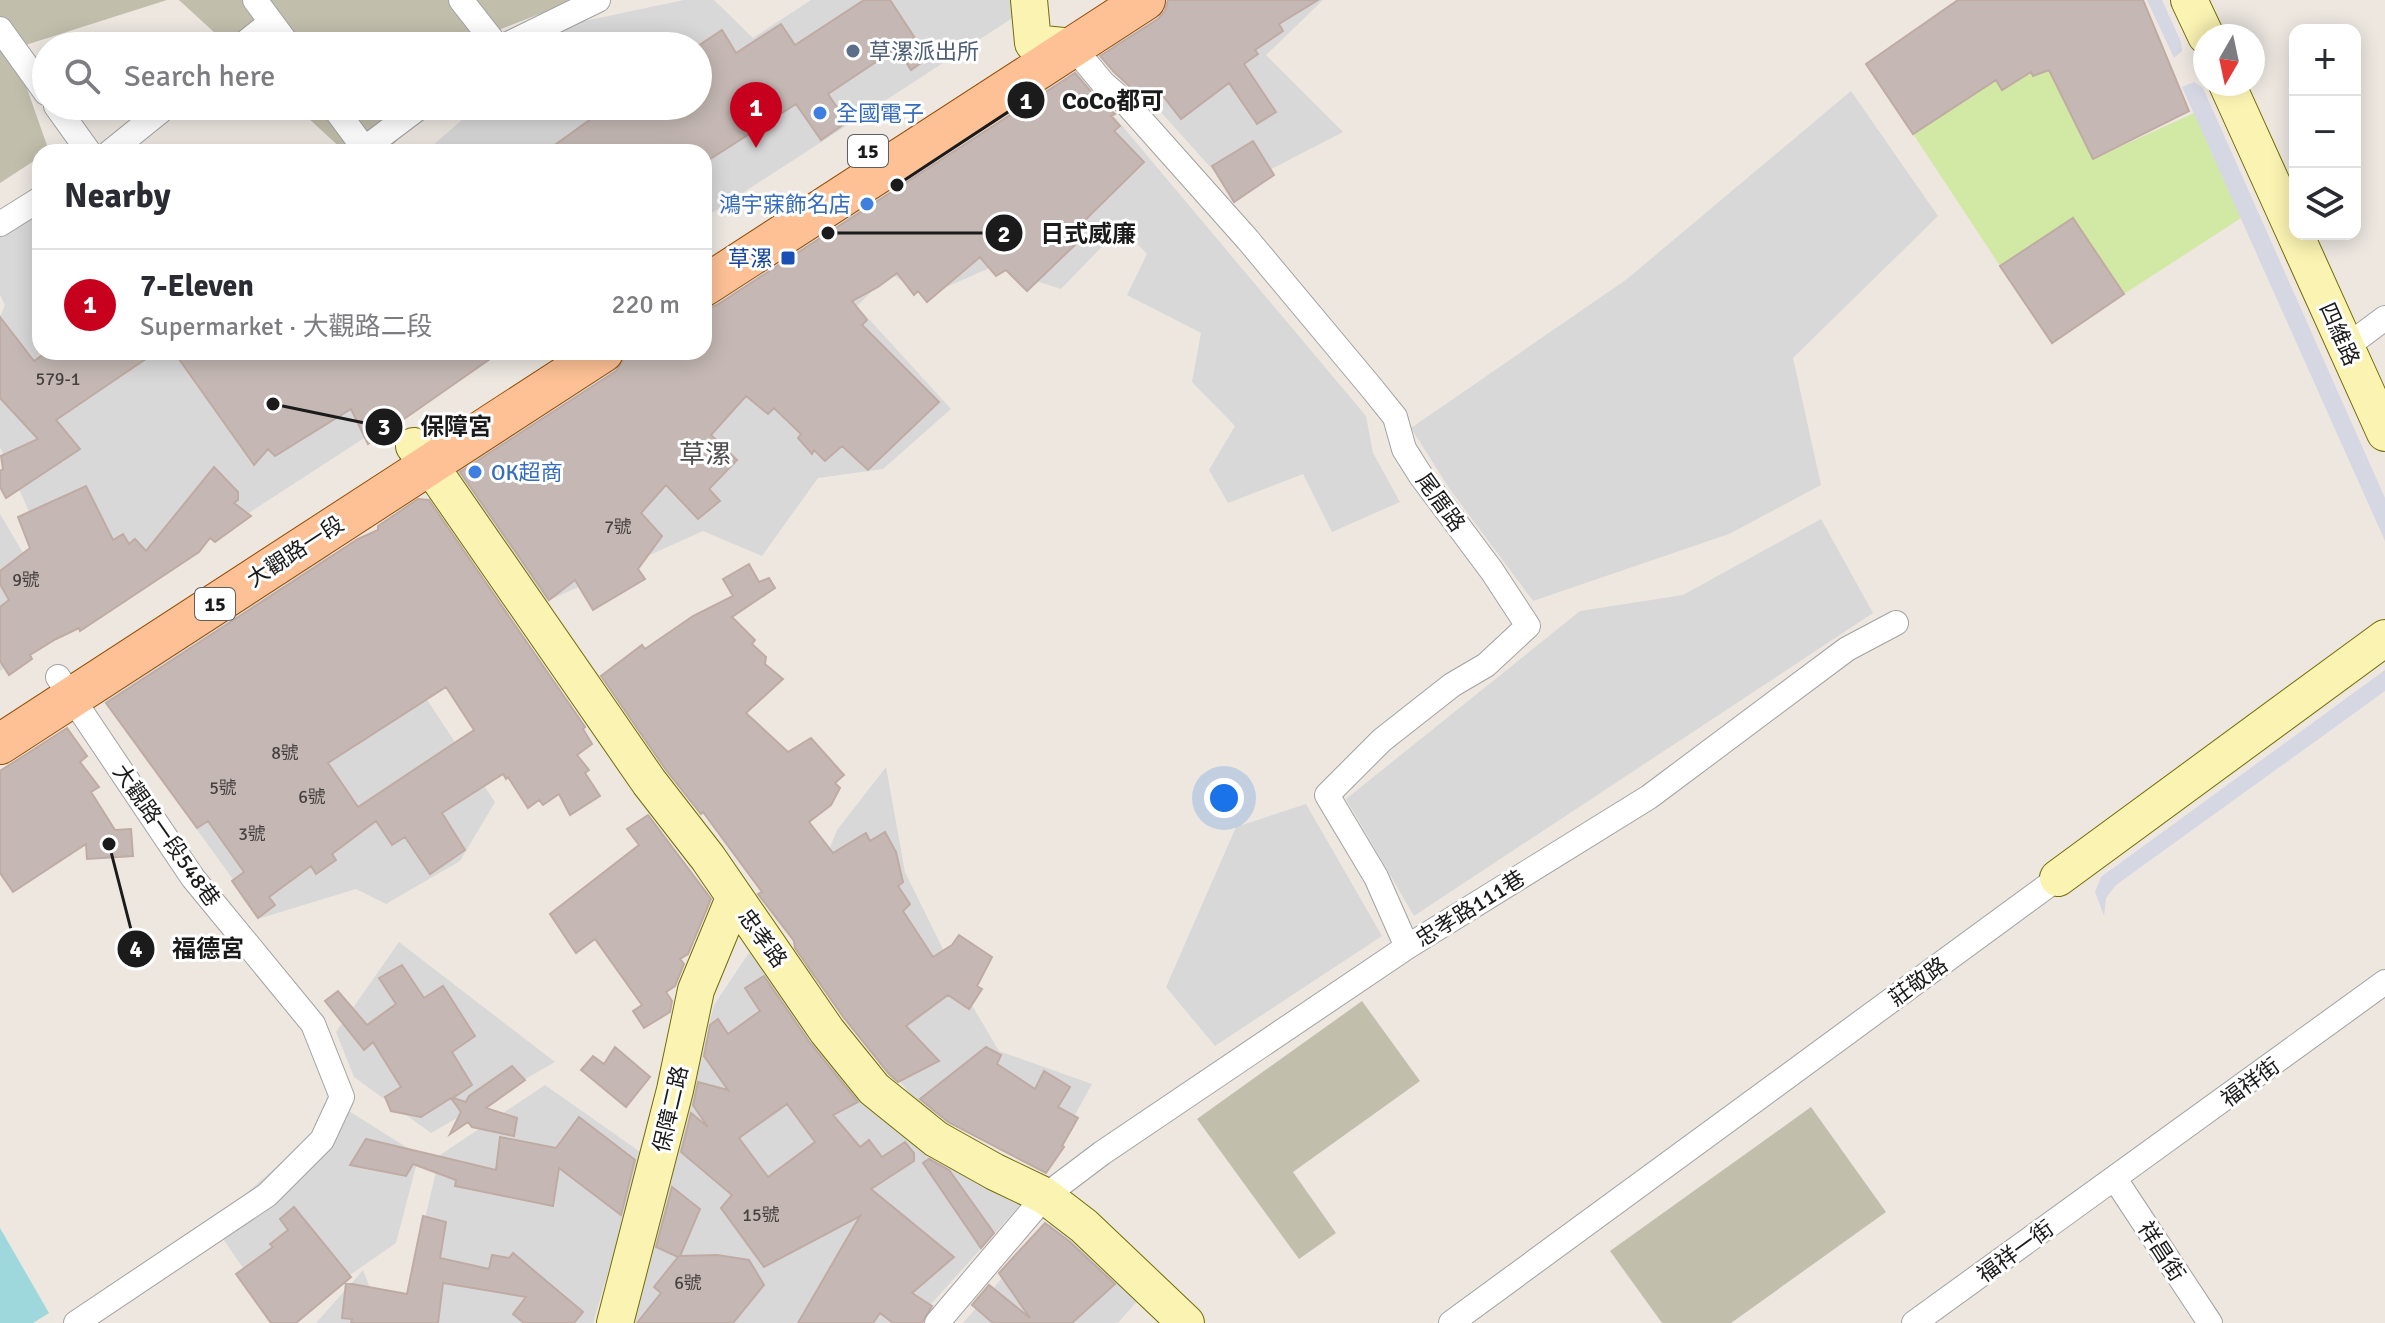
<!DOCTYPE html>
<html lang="en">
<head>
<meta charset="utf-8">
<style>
  body { margin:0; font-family:Signika,"Noto Sans TC",sans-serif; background:#f2f2f3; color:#2b2b33 }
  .controls { position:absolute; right:24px; top:24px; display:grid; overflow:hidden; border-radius:16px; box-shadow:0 4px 20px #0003 }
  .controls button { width:72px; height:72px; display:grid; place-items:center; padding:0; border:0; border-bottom:2px solid #e1e1e2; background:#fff; color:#2b2b33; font:40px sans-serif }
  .compass { position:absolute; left:2193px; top:24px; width:72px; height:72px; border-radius:50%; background:#fff; box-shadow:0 4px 20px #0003; rotate:189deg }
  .you { position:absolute; left:1224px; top:798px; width:28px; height:28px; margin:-20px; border:6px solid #fff; border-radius:50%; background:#1a73e8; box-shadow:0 0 0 12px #1a73e833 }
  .badge { display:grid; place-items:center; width:52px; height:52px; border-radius:50%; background:#c7001e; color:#fff; font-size:26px; font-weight:700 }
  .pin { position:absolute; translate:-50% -66px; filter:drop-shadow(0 2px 4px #0008) }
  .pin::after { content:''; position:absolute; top:42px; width:28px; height:24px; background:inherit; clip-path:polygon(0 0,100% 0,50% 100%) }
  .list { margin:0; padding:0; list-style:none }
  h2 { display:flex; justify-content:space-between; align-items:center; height:104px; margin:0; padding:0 32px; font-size:34px }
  h2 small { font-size:26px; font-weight:400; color:#7c7c81 }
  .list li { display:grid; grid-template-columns:52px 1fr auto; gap:24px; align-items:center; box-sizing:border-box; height:112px; padding:0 32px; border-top:2px solid #e1e1e2 }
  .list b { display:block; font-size:30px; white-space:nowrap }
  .list p { margin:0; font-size:26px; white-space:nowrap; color:#7c7c81 }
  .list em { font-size:26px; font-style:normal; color:#7c7c81 }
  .icon { flex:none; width:44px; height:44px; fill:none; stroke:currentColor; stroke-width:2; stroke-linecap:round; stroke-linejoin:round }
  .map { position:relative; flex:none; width:2385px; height:1323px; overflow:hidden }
  .search { position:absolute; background:#fff; box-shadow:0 4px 20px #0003; left:32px; top:32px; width:680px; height:88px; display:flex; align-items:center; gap:20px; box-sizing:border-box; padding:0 28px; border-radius:44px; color:#7c7c81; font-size:30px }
  .panel { position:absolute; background:#fff; box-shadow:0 4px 20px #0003; left:32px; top:144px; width:680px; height:216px; border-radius:24px }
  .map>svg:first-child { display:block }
  .residential { fill:#d9d8d8 }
  .construction { fill:#c2beac }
  .grass { fill:#d1e9a4 }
  .plaza { fill:#d5d7e3 }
  .water { fill:#9fd8dc }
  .building { fill:#c5b8b4; stroke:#bfaba3; stroke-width:2; fill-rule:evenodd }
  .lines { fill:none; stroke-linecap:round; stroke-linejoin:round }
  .street-casing { stroke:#a2a2a2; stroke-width:26 }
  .secondary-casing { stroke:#726d03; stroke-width:38 }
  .primary-casing { stroke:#934c00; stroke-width:42 }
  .street { stroke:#fff; stroke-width:24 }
  .secondary { stroke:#faf3b2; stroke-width:36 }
  .primary { stroke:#fdc195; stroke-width:40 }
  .service-dot { fill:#5c6f8a; stroke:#fff; stroke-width:3 }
  .shop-dot { fill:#3f7fe0; stroke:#fff; stroke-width:3 }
  .transit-dot { fill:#1a4fb4; stroke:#fff; stroke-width:3 }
  .labels { text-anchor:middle; stroke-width:6; stroke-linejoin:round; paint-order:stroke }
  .number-label { font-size:18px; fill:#464241 }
  .shield { fill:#fff; stroke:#5f5f5f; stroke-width:2 }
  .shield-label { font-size:20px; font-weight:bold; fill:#1b1b1b }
  .service-label { font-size:22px; fill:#4e5e75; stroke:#fff; text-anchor:start }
  .shop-label { font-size:22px; fill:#366cbe; stroke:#fff; text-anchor:start }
  .transit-label { font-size:22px; fill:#164399; stroke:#fff; text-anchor:end }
  .street-label { font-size:22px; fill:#1b1b1b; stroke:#fff }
  .quarter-label { font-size:26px; fill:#4e4e4e; stroke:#fff }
  .leader { fill:none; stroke:#1b1b1b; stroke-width:3 }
  .callout-dot { fill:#1b1b1b; stroke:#fff; stroke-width:3 }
  .mark-label { font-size:24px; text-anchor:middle; font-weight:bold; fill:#fff }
  .callout-label { font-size:24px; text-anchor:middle; font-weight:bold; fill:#1b1b1b; stroke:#fff; stroke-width:6; stroke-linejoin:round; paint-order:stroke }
</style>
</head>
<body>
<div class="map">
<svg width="2385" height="1323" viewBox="0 0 2385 1323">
  <rect width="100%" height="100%" fill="#ede7e0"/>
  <!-- residential -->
  <path class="residential" d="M 684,0 L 714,0 L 753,38 L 811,0 L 1013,0 L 1014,17 L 704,218 L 704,152 L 425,152 L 478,106 L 698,106 L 698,46 L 545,46 L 570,24 Z
    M 1168,0 L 1323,0 L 1266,55 L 1343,132 L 1231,190 L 1149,99 L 1106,39 Z
    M 1071,65 L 1366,416 L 1373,453 L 1400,502 L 1332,532 L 1303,474 L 1228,503 L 1209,470 L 1235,426 L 1192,382 L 1201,333 L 1127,295 L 1147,254 L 1121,227 L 1061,289 L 992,267 L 928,295 L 890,274 L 857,306 L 951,409 L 883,469 L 818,478 L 762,556 L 703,531 L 545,602 L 447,465 L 623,352 L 704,352 L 704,300 Z
    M 1851,91 L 1938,216 L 1793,358 L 1821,485 L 1729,534 L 1533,601 L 1449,488 L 1411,428 L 1627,279 Z
    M 40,197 L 40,352 L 497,352 L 79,623 L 0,447 L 0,317 L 5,305 L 0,295 L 0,230 Z
    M 0,514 L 29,563 L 55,635 L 0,671 Z
    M 1821,519 L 1873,613 L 1414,916 L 1346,799 L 1580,611 L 1683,595 Z
    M 330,554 L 495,802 L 460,861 L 386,904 L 356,889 L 261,918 L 103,700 Z
    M 886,767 L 905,872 L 963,990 L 999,1051 L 1092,1084 L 1045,1169 L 920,1106 L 807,969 L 794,937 L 837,830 Z
    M 1306,804 L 1382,936 L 1215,1046 L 1166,987 L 1236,827 Z
    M 399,942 L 555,1062 L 431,1133 L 354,1077 L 336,1032 Z
    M 750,951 L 853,1092 L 1023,1202 L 914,1323 L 634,1323 L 714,1005 Z
    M 545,1085 L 643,1154 L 593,1323 L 316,1323 L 363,1270 L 381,1316 L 400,1323 L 440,1155 Z
    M 344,1108 L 419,1155 L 396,1243 L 281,1323 L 212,1223 Z
    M 1055,1217 L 1146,1291 L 1118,1323 L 963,1323 Z"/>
  <!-- construction -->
  <path class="construction" d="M 0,0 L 167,0 L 13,49 L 49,151 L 40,152 L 40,157 L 0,183 Z
    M 179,0 L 576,0 L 501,29 L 486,46 L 229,46 Z
    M 295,106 L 429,106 L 386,152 L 345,152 Z
    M 1362,1001 L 1420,1081 L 1293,1172 L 1336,1233 L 1299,1259 L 1197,1119 Z
    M 1811,1107 L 1886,1212 L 1731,1323 L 1662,1323 L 1610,1251 Z"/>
  <!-- grass -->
  <path class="grass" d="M 2049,70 L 2093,159 L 2194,113 L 2241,218 L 2124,294 L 2073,218 L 2000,266 L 1913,134 L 1996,80 L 2031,72 L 2034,76 Z"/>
  <!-- plaza -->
  <path class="plaza" d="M 2147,0 L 2162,0 L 2181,42 L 2182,51 L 2174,58 Z
    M 2194,82 L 2203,88 L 2385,498 L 2385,541 L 2182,87 Z
    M 2385,670 L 2385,691 L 2116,885 L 2106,898 L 2104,916 L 2095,892 L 2101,877 Z"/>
  <!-- water -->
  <path class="water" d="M 0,1228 L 49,1313 L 33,1323 L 0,1323 Z"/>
  <!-- building -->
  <path class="building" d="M 864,0 L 890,0 L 928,58 L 911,70 L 897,48 L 828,94 L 847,122 L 821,140 L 796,104 L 704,163 L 704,152 L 545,152 L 609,106 L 698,106 L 698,46 L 722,30 L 736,53 L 781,24 L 795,45 Z
    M 1168,0 L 1318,0 L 1279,24 L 1283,31 L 1255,50 L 1258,54 L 1244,64 L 1276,112 L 1257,124 L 1229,83 L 1181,119 L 1156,87 L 1141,97 L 1114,72 L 1100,56 L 1158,19 L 1165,11 Z
    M 1958,0 L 2143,0 L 2189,111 L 2093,159 L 2049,70 L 2033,76 L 2031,72 L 2002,90 L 1996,80 L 1913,134 L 1866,64 Z
    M 1075,73 L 1093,94 L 1115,114 L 1111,116 L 1120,126 L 1114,131 L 1144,162 L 1070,235 L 1078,242 L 1027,291 L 1006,270 L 996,276 L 980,257 L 927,302 L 918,291 L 914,295 L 897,273 L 878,287 L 852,301 L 867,320 L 862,325 L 939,402 L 868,470 L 842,446 L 825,461 L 814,450 L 812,454 L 798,438 L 801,434 L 774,408 L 768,414 L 746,396 L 711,435 L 737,460 L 709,489 L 720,501 L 698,519 L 666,485 L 641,513 L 662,536 L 638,569 L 645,579 L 593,610 L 575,580 L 549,600 L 460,472 L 616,371 L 624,359 L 636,352 L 704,352 L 704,309 L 717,305 Z
    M 1253,141 L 1274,175 L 1234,202 L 1212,166 Z
    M 2073,218 L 2124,294 L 2052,343 L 2000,266 Z
    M 0,317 L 34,361 L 47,352 L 156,352 L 56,420 L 80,449 L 6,498 L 0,487 L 0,471 L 3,469 L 1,456 L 38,439 L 0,398 Z
    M 174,352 L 500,352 L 368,444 L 351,409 L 275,456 L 268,449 L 254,465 Z
    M 214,467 L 238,492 L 238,500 L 234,503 L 251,516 L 215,542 L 210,538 L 199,552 L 80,631 L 79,628 L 56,639 L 30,655 L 32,659 L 9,675 L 0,661 L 0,607 L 9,600 L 0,584 L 0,571 L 30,548 L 18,517 L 86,486 L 113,540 L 123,534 L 129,544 L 135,539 L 146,551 Z
    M 418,499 L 429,500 L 585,727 L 583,729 L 592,744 L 577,755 L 589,770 L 585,773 L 600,796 L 570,815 L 559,794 L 543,805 L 539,800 L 528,808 L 508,777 L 506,779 L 503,774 L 442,813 L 465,850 L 430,874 L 405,837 L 392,845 L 376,821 L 332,854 L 336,860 L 316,874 L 311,866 L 269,897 L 275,905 L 258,918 L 232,881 L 244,872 L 208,821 L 197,828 L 106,703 L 358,539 L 378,530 L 378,526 ZM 446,687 L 474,730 L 358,807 L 328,763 Z
    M 749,564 L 759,582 L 769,578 L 775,588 L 732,617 L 755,640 L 752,644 L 766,657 L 765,664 L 783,679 L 746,713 L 788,752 L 811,738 L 844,775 L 835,783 L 840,788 L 831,805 L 809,822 L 833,853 L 866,833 L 870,841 L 885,832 L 896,852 L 903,882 L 898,886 L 910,904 L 903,911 L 933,957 L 952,945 L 959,935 L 992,957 L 977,986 L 982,989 L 969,1009 L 948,995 L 906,1026 L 939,1061 L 898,1082 L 889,1074 L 844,1018 L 795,948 L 794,941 L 758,894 L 762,892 L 703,812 L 701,814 L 666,770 L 601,676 L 642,645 L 645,649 L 693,616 L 733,596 L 723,579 Z
    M 67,728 L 87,756 L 80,762 L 99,787 L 91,792 L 115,830 L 131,829 L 133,856 L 87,859 L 86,844 L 13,892 L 0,873 L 0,771 Z
    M 648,815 L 711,899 L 688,954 L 680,959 L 684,964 L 675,986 L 666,992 L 672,1001 L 670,1012 L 644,1028 L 633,1011 L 642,1005 L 595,939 L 576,953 L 550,914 L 639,845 L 627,829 Z
    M 402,965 L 424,998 L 443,986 L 475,1036 L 452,1052 L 472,1085 L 453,1098 L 466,1102 L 469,1096 L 512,1066 L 525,1080 L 486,1108 L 517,1118 L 514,1136 L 472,1127 L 468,1122 L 450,1134 L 461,1112 L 451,1098 L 421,1117 L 391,1111 L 385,1097 L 401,1087 L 373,1042 L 364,1050 L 325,1001 L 338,991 L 367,1025 L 396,1004 L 379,978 Z
    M 764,976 L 810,1043 L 858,1102 L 833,1115 L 860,1147 L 869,1140 L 882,1157 L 905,1142 L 914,1153 L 914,1161 L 871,1189 L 954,1257 L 912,1293 L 932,1306 L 922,1323 L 893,1323 L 880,1313 L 873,1323 L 798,1323 L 860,1216 L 764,1267 L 721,1208 L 732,1195 L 681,1152 L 691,1113 L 708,1127 L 693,1105 L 698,1082 L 728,1090 L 704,1056 L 710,1025 L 718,1019 L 728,1034 L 760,1011 L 745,988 ZM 787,1104 L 815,1142 L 768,1177 L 739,1138 Z
    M 615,1047 L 650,1077 L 626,1107 L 581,1070 L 593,1056 L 604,1064 Z
    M 986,1047 L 1001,1055 L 997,1064 L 1035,1089 L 1044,1071 L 1070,1087 L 1058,1107 L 1078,1118 L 1062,1146 L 1064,1147 L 1046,1173 L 948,1122 L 920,1099 Z
    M 579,1117 L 635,1160 L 621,1215 L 559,1168 L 553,1206 L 455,1186 L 456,1180 L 413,1164 L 406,1176 L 350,1165 L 366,1139 L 496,1170 L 500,1137 L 556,1148 Z
    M 929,1159 L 949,1170 L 994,1233 L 981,1248 L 923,1163 Z
    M 672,1187 L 700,1209 L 680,1256 L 717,1255 L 749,1260 L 764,1285 L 733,1323 L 637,1323 L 661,1293 L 654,1287 L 678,1257 L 656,1247 Z
    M 294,1207 L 351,1277 L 296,1323 L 271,1323 L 236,1274 L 273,1247 L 270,1244 L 288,1230 L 280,1219 Z
    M 423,1216 L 446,1222 L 440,1258 L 489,1269 L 492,1255 L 509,1258 L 513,1253 L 583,1312 L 574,1323 L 524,1323 L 513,1314 L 526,1297 L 443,1283 L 438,1323 L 351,1323 L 352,1319 L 342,1318 L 346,1283 L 407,1294 Z
    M 1045,1223 L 1070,1242 L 1115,1284 L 1072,1323 L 993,1323 L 972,1305 L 989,1285 L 1030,1318 L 999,1273 Z"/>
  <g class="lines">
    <!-- street casing -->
    <g class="street-casing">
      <path id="street" d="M 255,0 L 289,46
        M 461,0 L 497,46
        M 0,29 L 46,93
        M 241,46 L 271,22
        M 504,46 L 598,0
        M 1073,47 L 1103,83 L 1126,103 L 1248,240 L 1370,386 L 1395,417 L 1404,449 L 1421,476 L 1492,571 L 1528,626 L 1486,665 L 1452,685 L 1382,740 L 1327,795 L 1376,877 L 1407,947
        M 56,106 L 89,152
        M 333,106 L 364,148
        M 110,152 L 167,106
        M 360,152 L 421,106
        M 0,224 L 40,199
        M 2346,347 L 2385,318
        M 58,677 L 193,878 L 313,1024 L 342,1097 L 322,1140 L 267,1195 L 76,1323
        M 2115,1179 L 2210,1323
        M 937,1323 L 1045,1196 L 1102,1153 L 1407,947 L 1649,797 L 1847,649 L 1896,623
        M 1451,1323 L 2058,878
        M 1914,1323 L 2385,982"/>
    </g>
    <!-- secondary casing -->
    <g class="secondary-casing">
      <path id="secondary" d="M 1029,0 L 1033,43 L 1073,47
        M 2189,0 L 2206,36
        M 2227,84 L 2295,234
        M 2295,234 L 2385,433
        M 414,446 L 429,464 L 649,782 L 708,858 L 827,1031 L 874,1089 L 936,1139 L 995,1172 L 1045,1196 L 1084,1226 L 1186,1323
        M 2058,878 L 2385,638
        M 615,1323 L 675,1090 L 696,990 L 734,898"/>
    </g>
    <!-- primary casing -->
    <g class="primary-casing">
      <path id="primary" d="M 704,286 L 1145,0
        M 0,744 L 603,352"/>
    </g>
    <!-- street -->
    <use href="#street" class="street"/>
    <!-- secondary -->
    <use href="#secondary" class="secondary"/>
    <!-- primary -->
    <use href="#primary" class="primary"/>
  </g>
  <!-- markers -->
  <circle class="service-dot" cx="853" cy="51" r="8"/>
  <g class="shop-dot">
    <circle cx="820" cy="113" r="8"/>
    <circle cx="867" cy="204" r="8"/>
    <circle cx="475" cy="472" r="8"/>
  </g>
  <rect class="transit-dot" x="780" y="250" width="16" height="16" rx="4"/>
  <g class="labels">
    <!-- number labels -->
    <g class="number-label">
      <text x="58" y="385">579-1</text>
      <text x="618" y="533">7號</text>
      <text x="26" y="586">9號</text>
      <text x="285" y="759">8號</text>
      <text x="223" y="794">5號</text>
      <text x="312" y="803">6號</text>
      <text x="252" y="840">3號</text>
      <text x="761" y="1221">15號</text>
      <text x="688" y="1289">6號</text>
    </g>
    <!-- shield labels -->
    <g class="shield">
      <rect x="848" y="135" width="40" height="32" rx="6"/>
      <rect x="195" y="588" width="40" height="32" rx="6"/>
    </g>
    <g class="shield-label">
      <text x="868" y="158">15</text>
      <text x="215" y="611">15</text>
    </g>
    <!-- service labels -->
    <g class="service-label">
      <text x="869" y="59">草漯派出所</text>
    </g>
    <!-- shop labels -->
    <g class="shop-label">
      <text x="836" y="121">全國電子</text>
      <text x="851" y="212" text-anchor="end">鴻宇寐飾名店</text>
      <text x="491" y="480">OK超商</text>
    </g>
    <!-- transit labels -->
    <g class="transit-label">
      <text x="772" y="266">草漯</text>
    </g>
    <!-- street labels -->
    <g class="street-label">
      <text transform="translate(2340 334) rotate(66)" y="8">四維路</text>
      <text transform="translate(1441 502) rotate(54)" y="8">尾厝路</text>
      <text transform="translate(295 551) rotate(-33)" y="8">大觀路一段</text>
      <text transform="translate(167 835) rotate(55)" y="8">大觀路一段548巷</text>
      <text transform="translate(1470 908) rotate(-32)" y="8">忠孝路111巷</text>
      <text transform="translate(763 938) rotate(54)" y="8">忠孝路</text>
      <text transform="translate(1918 981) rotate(-36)" y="8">莊敬路</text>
      <text transform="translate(2250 1082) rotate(-36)" y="8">福祥街</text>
      <text transform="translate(670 1109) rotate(-77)" y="8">保障二路</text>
      <text transform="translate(2015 1251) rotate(-36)" y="8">福祥一街</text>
      <text transform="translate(2162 1251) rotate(57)" y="8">祥昌街</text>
    </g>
    <!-- quarter labels -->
    <g class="quarter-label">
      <text x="705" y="463">草漯</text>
    </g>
  </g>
  <!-- callouts -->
  <path class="leader" d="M897 185L1026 100M828 233L1004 233M273 404L384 427M109 844L136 949"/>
  <g class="callout-dot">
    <circle cx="897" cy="185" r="8"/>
    <circle cx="828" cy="233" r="8"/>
    <circle cx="273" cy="404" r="8"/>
    <circle cx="109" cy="844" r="8"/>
    <circle cx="1026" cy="100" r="20"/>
    <circle cx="1004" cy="233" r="20"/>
    <circle cx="384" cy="427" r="20"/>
    <circle cx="136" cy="949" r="20"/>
  </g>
  <g class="mark-label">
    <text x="1026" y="109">1</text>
    <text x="1004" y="242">2</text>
    <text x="384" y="435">3</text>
    <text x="136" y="957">4</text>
  </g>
  <g class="callout-label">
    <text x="1113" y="109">CoCo都可</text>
    <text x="1088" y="242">日式威廉</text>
    <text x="456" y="435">保障宮</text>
    <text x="208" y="957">福德宮</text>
  </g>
</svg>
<div class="controls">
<button>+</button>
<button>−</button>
<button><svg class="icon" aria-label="layers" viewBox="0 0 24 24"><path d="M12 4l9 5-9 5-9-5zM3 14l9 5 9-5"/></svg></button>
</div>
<svg class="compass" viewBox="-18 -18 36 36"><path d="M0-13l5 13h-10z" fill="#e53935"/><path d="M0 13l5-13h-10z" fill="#7c7c81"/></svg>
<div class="you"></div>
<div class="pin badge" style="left:756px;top:148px">1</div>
<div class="search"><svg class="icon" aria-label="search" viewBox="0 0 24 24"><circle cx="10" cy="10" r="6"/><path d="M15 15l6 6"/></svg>Search here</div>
<section class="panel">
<h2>Nearby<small></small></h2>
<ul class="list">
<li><span class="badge">1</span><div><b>7-Eleven</b><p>Supermarket · 大觀路二段</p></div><em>220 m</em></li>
</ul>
</section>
</div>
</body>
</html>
